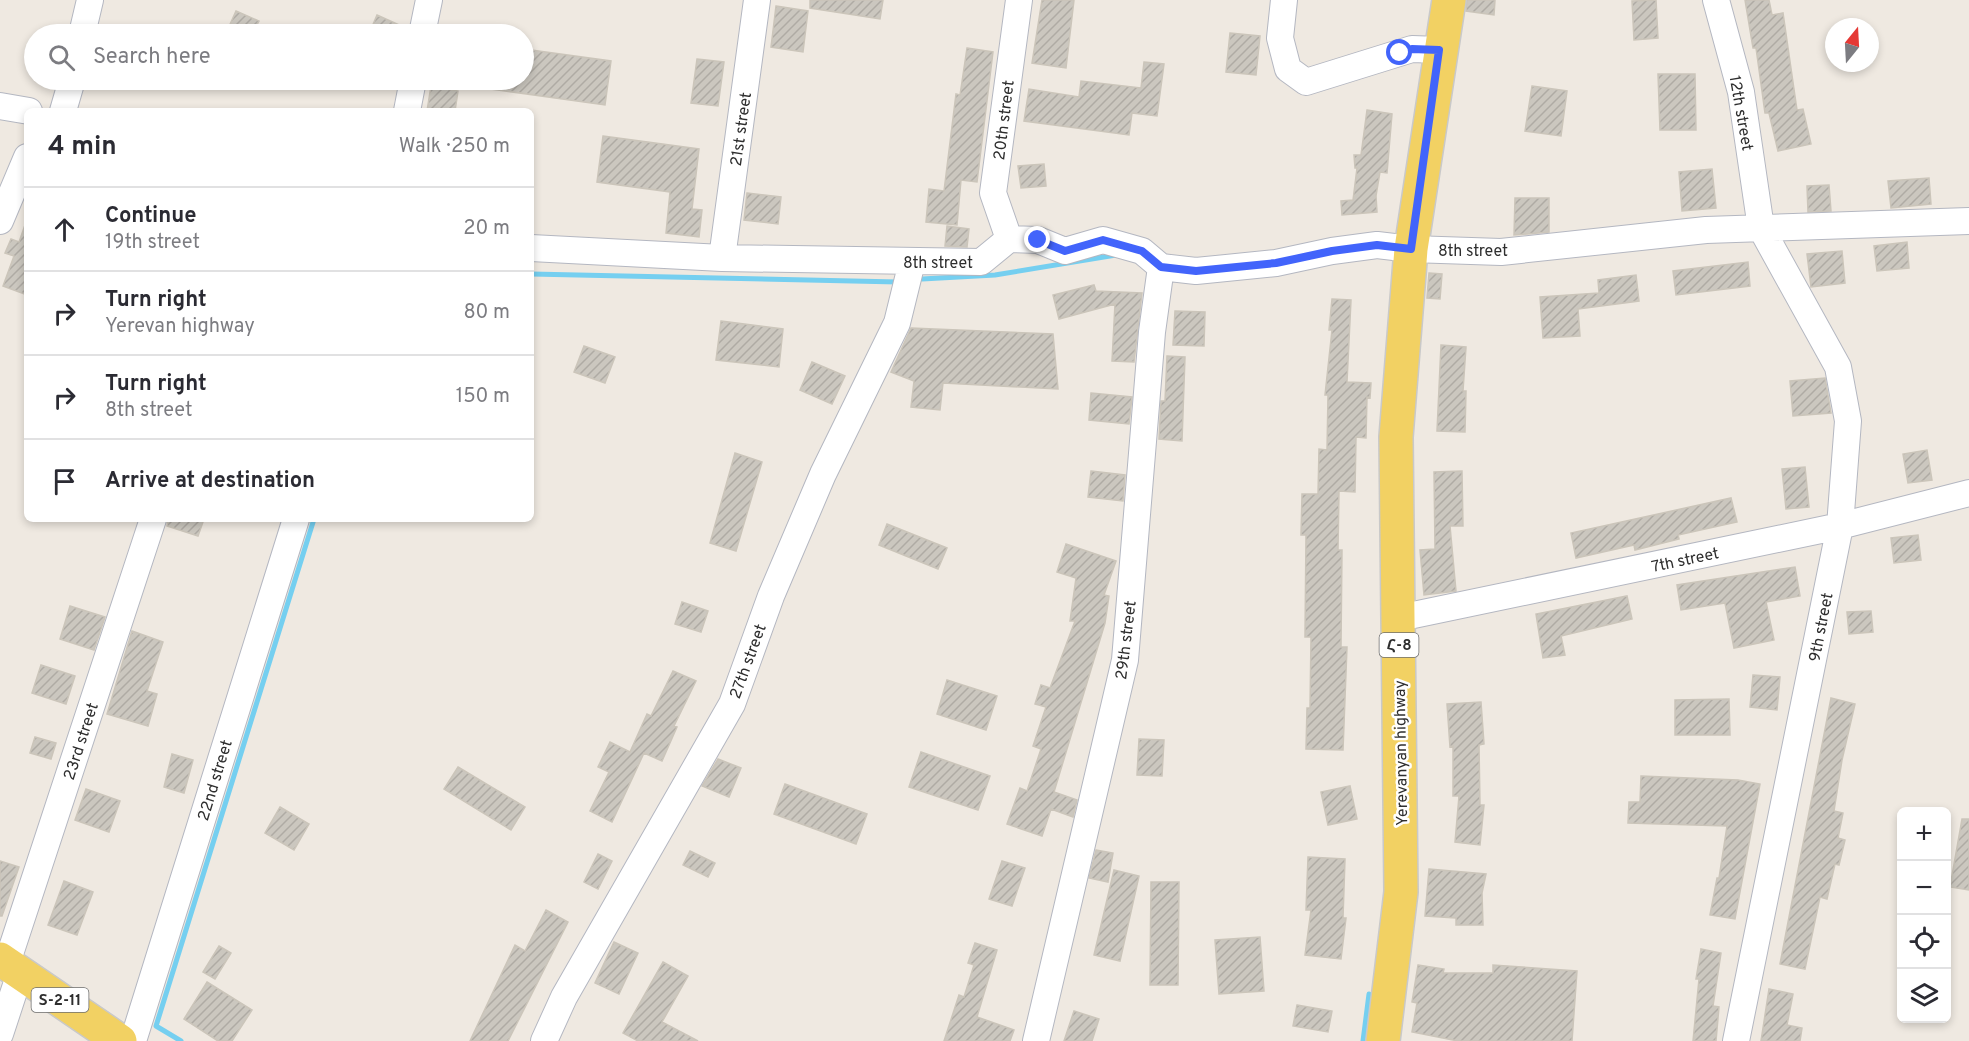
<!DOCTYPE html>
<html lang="en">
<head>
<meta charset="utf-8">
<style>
  body { margin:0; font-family:Overpass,"Noto Sans Armenian",sans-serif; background:#f7f7f7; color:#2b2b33 }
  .controls { position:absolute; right:18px; bottom:18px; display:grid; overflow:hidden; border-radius:9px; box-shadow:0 3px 9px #0003 }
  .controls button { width:54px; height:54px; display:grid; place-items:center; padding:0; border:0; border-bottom:2px solid #e1e1e2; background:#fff; color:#2b2b33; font:30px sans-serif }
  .compass { position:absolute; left:1825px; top:18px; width:54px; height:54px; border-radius:50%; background:#fff; box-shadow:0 3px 9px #0003; rotate:18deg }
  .stop { position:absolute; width:18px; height:18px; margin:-14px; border:4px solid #4264fb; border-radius:50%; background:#fff }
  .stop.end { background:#4264fb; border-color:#fff; box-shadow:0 2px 6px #0008 }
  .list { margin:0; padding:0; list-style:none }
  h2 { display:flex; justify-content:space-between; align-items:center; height:78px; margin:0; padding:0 24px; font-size:26px }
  h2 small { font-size:20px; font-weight:400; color:#7c7c81 }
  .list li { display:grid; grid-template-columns:39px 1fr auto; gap:18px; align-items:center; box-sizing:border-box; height:84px; padding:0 24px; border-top:2px solid #e1e1e2 }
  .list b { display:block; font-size:22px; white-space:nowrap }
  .list p { margin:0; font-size:20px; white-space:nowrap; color:#7c7c81 }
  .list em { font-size:20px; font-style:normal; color:#7c7c81 }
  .icon { flex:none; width:33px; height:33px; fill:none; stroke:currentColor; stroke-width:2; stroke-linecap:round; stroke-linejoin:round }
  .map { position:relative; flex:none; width:1969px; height:1041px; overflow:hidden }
  .search { position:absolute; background:#fff; box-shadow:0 3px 9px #0003; left:24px; top:24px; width:510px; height:66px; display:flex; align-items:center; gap:15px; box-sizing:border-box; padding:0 21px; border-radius:33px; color:#7c7c81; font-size:22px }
  .panel { position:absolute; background:#fff; box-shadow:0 3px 9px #0003; left:24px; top:108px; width:510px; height:414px; border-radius:9px }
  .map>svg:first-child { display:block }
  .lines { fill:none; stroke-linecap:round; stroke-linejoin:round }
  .stream { stroke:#75cff0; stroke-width:5 }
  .building { fill:url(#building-hatch); stroke:#cbc5ba; stroke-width:1.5 }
  .minor-casing { stroke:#b4b7c1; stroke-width:28 }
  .major-casing { stroke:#c9c9c9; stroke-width:36 }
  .minor { stroke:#fff; stroke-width:26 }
  .major { stroke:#f2d163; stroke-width:33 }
  .route { stroke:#4264fb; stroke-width:8 }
  .labels { text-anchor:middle; stroke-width:5; stroke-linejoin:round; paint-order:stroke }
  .shield { fill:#fff; stroke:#6d6d6d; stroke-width:1.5 }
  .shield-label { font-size:15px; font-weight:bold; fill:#2e2e2e }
  .street-label { font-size:16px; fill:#2e2e2e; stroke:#fff }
</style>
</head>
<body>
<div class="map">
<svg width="1969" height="1041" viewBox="0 0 1969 1041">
  <defs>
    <pattern id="building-hatch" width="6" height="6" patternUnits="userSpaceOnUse" patternTransform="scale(1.5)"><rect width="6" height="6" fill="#cbc7bf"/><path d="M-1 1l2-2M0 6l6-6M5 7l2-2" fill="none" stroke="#afaba4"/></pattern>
  </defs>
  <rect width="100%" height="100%" fill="#efe9e1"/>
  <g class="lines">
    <!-- stream -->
    <path class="stream" d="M 531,274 L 898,282
      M 922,279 L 995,275 L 1116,255
      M 181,1041 L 156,1026 L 314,519
      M 1363,1041 L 1369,994"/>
  </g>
  <!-- building -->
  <path class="building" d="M 810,0 L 883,0 L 880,19 L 810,8 Z
    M 1042,0 L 1074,0 L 1066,68 L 1032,63 Z
    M 1467,0 L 1495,0 L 1494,15 L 1466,11 Z
    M 1656,0 L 1658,38 L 1634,40 L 1632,1 Z
    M 1745,0 L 1769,0 L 1772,15 L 1783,13 L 1797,110 L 1803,109 L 1811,144 L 1778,151 L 1769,113 L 1765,113 L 1756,48 L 1753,48 Z
    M 776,6 L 808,11 L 803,52 L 771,47 Z
    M 236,11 L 259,21 L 252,34 L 234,34 L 227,31 Z
    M 377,15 L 408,29 L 407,34 L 369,34 Z
    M 1230,33 L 1260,36 L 1256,75 L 1226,72 Z
    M 967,48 L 993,52 L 977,182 L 961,180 L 957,225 L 926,222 L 929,189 L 944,191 L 956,94 L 960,95 Z
    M 524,49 L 611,61 L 605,105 L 484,88 L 484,80 L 524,80 Z
    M 697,59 L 724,62 L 718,106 L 691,103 Z
    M 1144,62 L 1164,64 L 1157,116 L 1132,113 L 1129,135 L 1024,121 L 1029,89 L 1079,97 L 1081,81 L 1141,88 Z
    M 1658,74 L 1695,74 L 1696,130 L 1660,130 Z
    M 431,86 L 458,91 L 455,111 L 427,111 Z
    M 1532,86 L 1567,91 L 1561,136 L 1525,131 Z
    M 1367,110 L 1392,114 L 1387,173 L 1380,172 L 1376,196 L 1377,212 L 1342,215 L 1341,201 L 1353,200 L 1357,168 L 1355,168 L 1354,155 L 1361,155 Z
    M 603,136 L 699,149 L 692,209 L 702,210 L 699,237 L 666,233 L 670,192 L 597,182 Z
    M 1044,164 L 1046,186 L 1021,188 L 1018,166 Z
    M 1712,169 L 1716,208 L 1682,211 L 1679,172 Z
    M 1929,178 L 1931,204 L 1891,208 L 1888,181 Z
    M 1829,185 L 1831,211 L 1808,212 L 1807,186 Z
    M 747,193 L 781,197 L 778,224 L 744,220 Z
    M 1515,198 L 1549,198 L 1549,232 L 1514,235 Z
    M 25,225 L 27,225 L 27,295 L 3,286 L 14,256 L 5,253 L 11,239 L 19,242 Z
    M 947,226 L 969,229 L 967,247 L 945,246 Z
    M 1907,242 L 1909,268 L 1877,271 L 1874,246 Z
    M 1842,251 L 1845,283 L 1811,287 L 1807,254 Z
    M 1748,262 L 1750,286 L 1676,295 L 1673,271 Z
    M 1429,273 L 1442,274 L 1440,299 L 1427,298 Z
    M 1636,275 L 1639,301 L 1578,309 L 1580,336 L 1543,338 L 1540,297 L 1599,293 L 1598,280 Z
    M 1094,285 L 1096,291 L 1142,293 L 1134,362 L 1112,361 L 1115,304 L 1059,319 L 1053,295 Z
    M 1332,299 L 1351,300 L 1347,382 L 1371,383 L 1370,398 L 1367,397 L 1366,438 L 1356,437 L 1355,492 L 1339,491 L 1338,550 L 1342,550 L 1341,647 L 1347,647 L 1343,750 L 1306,749 L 1307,708 L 1310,708 L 1311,637 L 1305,637 L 1306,535 L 1301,535 L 1302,494 L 1318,494 L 1319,449 L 1327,450 L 1328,395 L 1325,395 L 1332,330 L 1329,330 Z
    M 1175,311 L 1205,312 L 1204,346 L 1173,345 Z
    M 721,321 L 783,329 L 779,367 L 716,360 Z
    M 911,328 L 1053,334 L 1058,389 L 943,383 L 940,410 L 911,407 L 914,381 L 891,372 Z
    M 1441,345 L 1466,347 L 1463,391 L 1466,391 L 1465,432 L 1437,431 Z
    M 584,346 L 615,357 L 605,383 L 574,372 Z
    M 1167,356 L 1185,357 L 1182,441 L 1159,439 L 1161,401 L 1165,401 Z
    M 812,362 L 845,376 L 832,404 L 800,390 Z
    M 1825,378 L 1831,413 L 1793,416 L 1790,381 Z
    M 1091,393 L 1132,397 L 1129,424 L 1089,420 Z
    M 1927,450 L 1932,480 L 1908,483 L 1903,454 Z
    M 735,453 L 762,462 L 736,551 L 710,543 Z
    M 1805,467 L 1809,507 L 1786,509 L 1782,469 Z
    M 1091,471 L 1125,475 L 1123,501 L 1088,497 Z
    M 1462,471 L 1463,526 L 1450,526 L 1456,591 L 1424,595 L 1420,550 L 1435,549 L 1434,472 Z
    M 1731,498 L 1737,522 L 1678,535 L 1679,539 L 1635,550 L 1634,545 L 1576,558 L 1571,533 Z
    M 168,519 L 204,519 L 198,536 L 167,526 Z
    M 887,524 L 947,548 L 938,569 L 879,545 Z
    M 1918,535 L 1921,560 L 1894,563 L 1891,538 Z
    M 1066,544 L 1116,561 L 1104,595 L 1109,596 L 1105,623 L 1054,792 L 1077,800 L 1073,817 L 1051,809 L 1042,836 L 1007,824 L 1020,788 L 1027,791 L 1041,749 L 1033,746 L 1046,707 L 1035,704 L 1041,685 L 1050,688 L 1075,621 L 1070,621 L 1076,578 L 1057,572 Z
    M 1795,567 L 1800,596 L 1766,602 L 1774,640 L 1734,648 L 1725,603 L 1681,610 L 1677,585 Z
    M 1627,596 L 1632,619 L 1561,636 L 1565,655 L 1543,658 L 1536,614 Z
    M 682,602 L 708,611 L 701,632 L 675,624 Z
    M 70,606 L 105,617 L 94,650 L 60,639 Z
    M 1871,611 L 1873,632 L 1849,634 L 1847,612 Z
    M 132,631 L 163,642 L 147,691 L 157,694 L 148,726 L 107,714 Z
    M 41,665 L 75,676 L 66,704 L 32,693 Z
    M 673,671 L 696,681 L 674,726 L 677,727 L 662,761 L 644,753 L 612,822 L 590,811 L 609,772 L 598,767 L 610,742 L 630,752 L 647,714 L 651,716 Z
    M 1753,675 L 1780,677 L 1777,710 L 1750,707 Z
    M 947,680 L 997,696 L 986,730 L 937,714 Z
    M 1831,698 L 1855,704 L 1842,760 L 1834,811 L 1843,813 L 1838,838 L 1845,840 L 1839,865 L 1835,864 L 1827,899 L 1820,897 L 1805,969 L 1780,964 Z
    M 1729,699 L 1730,735 L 1675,735 L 1675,700 Z
    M 1481,702 L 1484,744 L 1479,745 L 1480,805 L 1484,805 L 1480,845 L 1455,842 L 1459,796 L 1453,796 L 1453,746 L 1450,747 L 1447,704 Z
    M 35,737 L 56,743 L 51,759 L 30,753 Z
    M 1139,739 L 1164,740 L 1162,776 L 1137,775 Z
    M 921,752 L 990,776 L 978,810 L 909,787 Z
    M 172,754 L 193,760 L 184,793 L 164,787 Z
    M 718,759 L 741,768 L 729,797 L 702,786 Z
    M 458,767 L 525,807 L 511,830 L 444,789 Z
    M 1641,776 L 1738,780 L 1760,784 L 1735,919 L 1710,915 L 1717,878 L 1719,878 L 1727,826 L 1628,823 L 1629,802 L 1640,802 Z
    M 785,784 L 867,814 L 856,844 L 774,814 Z
    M 1350,786 L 1357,819 L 1328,825 L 1321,792 Z
    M 86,789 L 120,801 L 109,832 L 75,820 Z
    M 280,807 L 309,824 L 294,850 L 265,833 Z
    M 1962,819 L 1969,819 L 1969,890 L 1950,887 Z
    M 1096,850 L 1113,853 L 1108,882 L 1089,878 Z
    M 690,851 L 715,863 L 708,877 L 683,865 Z
    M 598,854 L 612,861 L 598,889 L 584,882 Z
    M 1308,857 L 1345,859 L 1343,918 L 1346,918 L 1341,959 L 1305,955 L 1311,910 L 1306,910 Z
    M 0,861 L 19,867 L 2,916 L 0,916 Z
    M 1002,861 L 1025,868 L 1012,906 L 989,899 Z
    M 1429,869 L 1486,874 L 1482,893 L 1483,925 L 1456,925 L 1456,918 L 1425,916 Z
    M 1114,870 L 1139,876 L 1120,961 L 1094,955 Z
    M 64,881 L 93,892 L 77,935 L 48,925 Z
    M 1151,882 L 1179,882 L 1178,985 L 1150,985 Z
    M 546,910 L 568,922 L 508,1041 L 470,1041 L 515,945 L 525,951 Z
    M 1260,937 L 1264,991 L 1219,994 L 1215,940 Z
    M 614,942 L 638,953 L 619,994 L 595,983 Z
    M 975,943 L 997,950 L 977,1017 L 1014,1030 L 1010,1041 L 944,1041 L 959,995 L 964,997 L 974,965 L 968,963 Z
    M 219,946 L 231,953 L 215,979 L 203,972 Z
    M 1701,949 L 1721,953 L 1713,1006 L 1719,1007 L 1716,1041 L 1693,1041 L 1699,979 L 1696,979 Z
    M 663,962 L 688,976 L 662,1022 L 698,1041 L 638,1041 L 623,1033 Z
    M 1418,965 L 1444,969 L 1443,973 L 1493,973 L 1493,965 L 1577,971 L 1572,1041 L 1458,1041 L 1412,1032 L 1417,1003 L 1412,1002 Z
    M 207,982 L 252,1010 L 232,1041 L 218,1041 L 184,1019 Z
    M 1769,989 L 1793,994 L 1787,1025 L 1802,1028 L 1800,1041 L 1761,1041 Z
    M 1297,1005 L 1332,1011 L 1328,1032 L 1293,1026 Z
    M 1074,1011 L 1099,1019 L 1092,1041 L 1064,1041 Z"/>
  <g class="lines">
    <!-- minor casing -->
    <g class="minor-casing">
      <path id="minor" d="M 1284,0 L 1280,38 L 1288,69 L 1306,82 L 1412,49 L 1439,50
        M 1716,0 L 1741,92 L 1761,228 L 1838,367 L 1848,421 L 1840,526 L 1736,1041
        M 82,34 L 90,0
        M 422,34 L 429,0
        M 0,106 L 29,111
        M 63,111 L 72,80
        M 407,111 L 413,80
        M 0,221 L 27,157
        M 1009,239 L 993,193 L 1019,0
        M 531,248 L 722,258 L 981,262 L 1009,239 L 1038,240 L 1065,251 L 1103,240 L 1142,251 L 1161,267 L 1196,271 L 1276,263 L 1332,251 L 1377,245 L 1411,249 L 1501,252 L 1706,230 L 1969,221
        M 722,258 L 757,0
        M 1399,618 L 1840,526 L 1969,493
        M 7,963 L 153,519
        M 0,1034 L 20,973
        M 133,1041 L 296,519
        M 544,1041 L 564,997 L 732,704 L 771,596 L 823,474 L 897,323 L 912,262
        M 1036,1041 L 1125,660 L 1152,332 L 1161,267"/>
    </g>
    <!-- major casing -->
    <g class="major-casing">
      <path id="major" d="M 0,959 L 120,1041
        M 1383,1041 L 1401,892 L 1396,437 L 1411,249 L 1449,0"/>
    </g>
    <!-- minor -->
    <use href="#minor" class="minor"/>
    <!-- major -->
    <use href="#major" class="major"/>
  </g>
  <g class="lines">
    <!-- route -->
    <path class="route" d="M 1038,240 L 1065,251 L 1103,240 L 1142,251 L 1161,267 L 1196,271 L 1276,263 L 1332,251 L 1377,245 L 1411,249 L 1439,50 L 1412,49 L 1400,53"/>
  </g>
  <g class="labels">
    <!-- shield labels -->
    <g class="shield">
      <rect x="1379.5" y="633" width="39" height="24" rx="4.5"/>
      <rect x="31.5" y="988" width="57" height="24" rx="4.5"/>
    </g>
    <g class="shield-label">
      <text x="1399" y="650">Հ-8</text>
      <text x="60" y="1005">Տ-2-11</text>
    </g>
    <!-- street labels -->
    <g class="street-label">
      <text transform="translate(1742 113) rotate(80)" y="6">12th street</text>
      <text transform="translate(1003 120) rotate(-83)" y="6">20th street</text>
      <text transform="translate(740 129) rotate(-82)" y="6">21st street</text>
      <text x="1473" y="256">8th street</text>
      <text x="938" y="268">8th street</text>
      <text transform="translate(1685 559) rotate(-12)" y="6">7th street</text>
      <text transform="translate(1820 627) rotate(-79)" y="6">9th street</text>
      <text transform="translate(1125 640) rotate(-83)" y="6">29th street</text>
      <text transform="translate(747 661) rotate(-70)" y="6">27th street</text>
      <text transform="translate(80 741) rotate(-72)" y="6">23rd street</text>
      <text transform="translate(1400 753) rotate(-91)" y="6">Yerevanyan highway</text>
      <text transform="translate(214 780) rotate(-73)" y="6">22nd street</text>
    </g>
  </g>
</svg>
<div class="controls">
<button>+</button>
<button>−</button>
<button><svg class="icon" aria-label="locate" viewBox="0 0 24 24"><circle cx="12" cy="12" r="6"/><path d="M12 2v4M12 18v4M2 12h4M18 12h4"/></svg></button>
<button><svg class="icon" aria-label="layers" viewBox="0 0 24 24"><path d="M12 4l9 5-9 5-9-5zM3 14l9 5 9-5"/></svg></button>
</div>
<svg class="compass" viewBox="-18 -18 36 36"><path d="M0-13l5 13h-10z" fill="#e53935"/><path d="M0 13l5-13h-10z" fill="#7c7c81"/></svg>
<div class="stop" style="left:1400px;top:53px"></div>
<div class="stop end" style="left:1038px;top:240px"></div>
<div class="search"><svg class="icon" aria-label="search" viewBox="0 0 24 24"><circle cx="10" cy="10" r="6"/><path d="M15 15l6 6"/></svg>Search here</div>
<section class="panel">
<h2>4 min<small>Walk · 250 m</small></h2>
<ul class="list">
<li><svg class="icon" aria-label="ahead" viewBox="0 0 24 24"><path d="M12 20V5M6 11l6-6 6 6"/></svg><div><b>Continue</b><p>19th street</p></div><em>20 m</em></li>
<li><svg class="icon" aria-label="right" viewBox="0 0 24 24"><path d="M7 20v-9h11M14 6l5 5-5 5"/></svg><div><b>Turn right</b><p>Yerevan highway</p></div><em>80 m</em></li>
<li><svg class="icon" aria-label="right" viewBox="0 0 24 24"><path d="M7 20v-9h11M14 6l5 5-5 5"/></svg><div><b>Turn right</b><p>8th street</p></div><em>150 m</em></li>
<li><svg class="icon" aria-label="arrive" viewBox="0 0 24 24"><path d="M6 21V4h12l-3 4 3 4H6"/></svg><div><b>Arrive at destination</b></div></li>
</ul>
</section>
</div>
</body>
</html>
